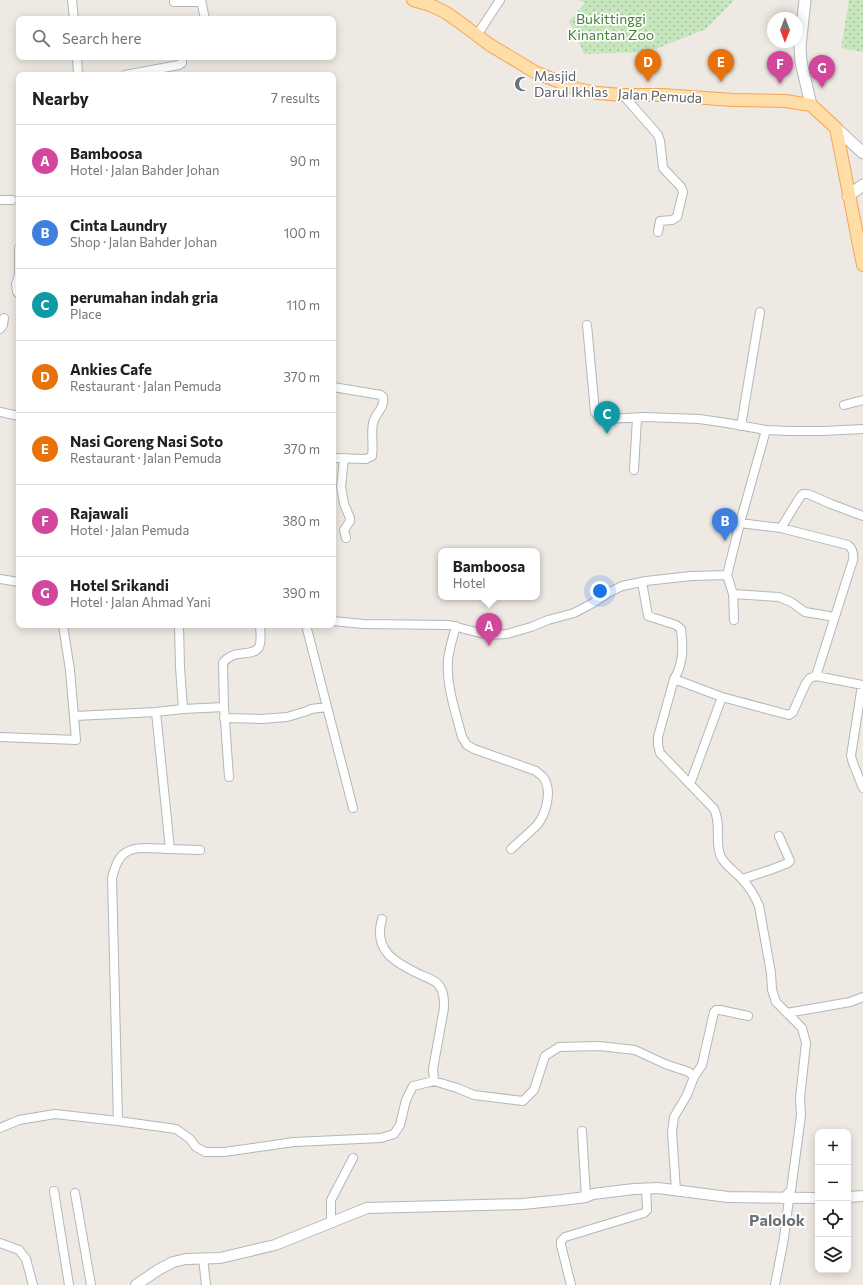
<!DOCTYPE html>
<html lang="en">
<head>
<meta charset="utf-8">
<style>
  body { margin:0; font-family:Commissioner,sans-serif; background:#f6f6f6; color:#202124 }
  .controls { position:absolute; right:12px; bottom:12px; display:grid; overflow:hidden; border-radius:8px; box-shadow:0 2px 10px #0003 }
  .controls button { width:36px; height:36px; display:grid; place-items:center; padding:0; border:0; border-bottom:1px solid #e0e0e0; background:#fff; color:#202124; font:20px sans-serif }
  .compass { position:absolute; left:767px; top:12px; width:36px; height:36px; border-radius:50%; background:#fff; box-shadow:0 2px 10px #0003; rotate:180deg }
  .you { position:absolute; left:600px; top:591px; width:14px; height:14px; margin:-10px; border:3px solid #fff; border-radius:50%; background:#1a73e8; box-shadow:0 0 0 6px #1a73e833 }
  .badge { display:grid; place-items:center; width:26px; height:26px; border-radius:50%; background:#0f766e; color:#fff; font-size:13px; font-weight:700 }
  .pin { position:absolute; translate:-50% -33px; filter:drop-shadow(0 1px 2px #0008) }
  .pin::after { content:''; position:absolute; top:21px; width:14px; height:12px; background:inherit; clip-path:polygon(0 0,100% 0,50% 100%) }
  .popup { position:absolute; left:438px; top:548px; width:102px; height:52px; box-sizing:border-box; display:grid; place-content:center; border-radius:8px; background:#fff; filter:drop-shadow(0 1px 3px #0005); font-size:13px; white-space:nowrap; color:#757577 }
  .popup b { font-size:15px; color:#202124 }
  .popup::after { content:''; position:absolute; left:50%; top:100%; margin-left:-8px; border:8px solid transparent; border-top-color:#fff }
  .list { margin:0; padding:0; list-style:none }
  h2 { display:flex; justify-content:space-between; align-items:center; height:52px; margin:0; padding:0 16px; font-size:17px }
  h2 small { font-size:13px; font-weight:400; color:#757577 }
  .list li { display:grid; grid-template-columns:26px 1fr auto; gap:12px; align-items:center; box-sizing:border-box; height:72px; padding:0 16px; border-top:1px solid #e0e0e0 }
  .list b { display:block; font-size:15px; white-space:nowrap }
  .list p { margin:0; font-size:13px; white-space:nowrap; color:#757577 }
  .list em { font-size:13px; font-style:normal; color:#757577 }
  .icon { flex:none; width:22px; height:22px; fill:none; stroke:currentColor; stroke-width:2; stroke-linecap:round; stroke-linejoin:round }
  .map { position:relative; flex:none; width:863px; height:1285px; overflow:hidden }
  .search { position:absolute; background:#fff; box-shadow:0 2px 10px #0003; left:16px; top:16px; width:320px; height:44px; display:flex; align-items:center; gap:10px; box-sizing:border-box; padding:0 14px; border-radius:8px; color:#757577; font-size:15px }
  .panel { position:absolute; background:#fff; box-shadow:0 2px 10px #0003; left:16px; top:72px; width:320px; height:556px; border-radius:8px }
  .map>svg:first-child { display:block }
  .park { fill:url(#park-dots) }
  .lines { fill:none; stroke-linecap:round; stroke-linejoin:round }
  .minor-casing { stroke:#b3b7ba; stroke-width:10 }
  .tertiary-casing { stroke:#b3b7ba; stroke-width:12 }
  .secondary-casing { stroke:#b2b8bb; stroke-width:13 }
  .primary-casing { stroke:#f5a455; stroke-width:14 }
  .minor { stroke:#fff; stroke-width:8 }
  .tertiary { stroke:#fff; stroke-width:10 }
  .secondary { stroke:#fff; stroke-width:11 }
  .primary { stroke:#ffdda6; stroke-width:12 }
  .labels { text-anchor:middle; stroke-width:3.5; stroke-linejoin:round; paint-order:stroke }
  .park-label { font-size:14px; fill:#408432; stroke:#fff }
  .worship-label { font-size:14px; fill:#5b616d; stroke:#fff; text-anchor:start }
  .street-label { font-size:14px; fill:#5b6164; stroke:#fff }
  .quarter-label { font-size:16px; font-weight:bold; fill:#6c7376; stroke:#fff }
</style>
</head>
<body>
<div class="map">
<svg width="863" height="1285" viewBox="0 0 863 1285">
  <defs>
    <pattern id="park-dots" width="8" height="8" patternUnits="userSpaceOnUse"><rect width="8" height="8" fill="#c7e6be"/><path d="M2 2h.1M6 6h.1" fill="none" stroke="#a5be9e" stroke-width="1.8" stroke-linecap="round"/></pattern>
  </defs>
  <rect width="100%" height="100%" fill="#eee9e2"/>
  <!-- park -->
  <path class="park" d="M 579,0 L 734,0 L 706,29 L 648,52 L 584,54 L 569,21 L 585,3 Z
    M 849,0 L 863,0 L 863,52 L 841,48 Z"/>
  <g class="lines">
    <!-- minor casing -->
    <g class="minor-casing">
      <path id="minor" d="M 72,0 L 74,19
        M 201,0 L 205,19
        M 174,2 L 201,2
        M 477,35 L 500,0
        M 77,57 L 78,75
        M 125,75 L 179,65 L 182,63 L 182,57
        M 623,95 L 658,135 L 660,141 L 663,168 L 681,187 L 683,192 L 677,217 L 672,220 L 660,221 L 658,232
        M 0,200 L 12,200
        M 19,248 L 19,275 L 16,284 L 17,292 L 19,294
        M 587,325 L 595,412 L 599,417 L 604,419 L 645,417 L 699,419 L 727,423 L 766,430 L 790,431 L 822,431 L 863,429
        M 0,329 L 3,325 L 4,318
        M 333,387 L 381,395 L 383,397 C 385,407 377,412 374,420 C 370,429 374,445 372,456 L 366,459 L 333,458
        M 844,405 L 863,400
        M 0,412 L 19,416
        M 741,426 L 760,312
        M 344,458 L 341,487 L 344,504 L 350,518 L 350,521 L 344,530 L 346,538
        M 634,470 L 637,418
        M 740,523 L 781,528 L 848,545 C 853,549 854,553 853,560 L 816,676
        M 781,528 L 800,497 L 803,494 L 808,494 L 831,504 L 863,516
        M 727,575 L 733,594 L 734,620
        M 0,579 L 19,582
        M 642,582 L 648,616 L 676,625 L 681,629 C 683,647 684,663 674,679 L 658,737 L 658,745 L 660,753 L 714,809 C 722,825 714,843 721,857 C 725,865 734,871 740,877 C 748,885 755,896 759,906 L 771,973 L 772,990 L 776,1002 L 802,1028 L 806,1043 L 800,1098 L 801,1115 L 798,1138 L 791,1190 L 783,1199
        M 733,594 L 779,597 L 791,602 L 805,612 L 835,617
        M 333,621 L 363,624 L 449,625 L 488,635 L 507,634 L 531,627 L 548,620 L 574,613 L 593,603 L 608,593 L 622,586 L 646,581 L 691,576 L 727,575 L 740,523 L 766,430
        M 306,625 L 353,808
        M 456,626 C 453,637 449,649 448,660 C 446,686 456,713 462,737 L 467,745 L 474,749 L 536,771 C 538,773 541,775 543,777 C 553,790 546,814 537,825 C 529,833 520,841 511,849
        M 674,679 L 722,697 L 789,715 L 793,712 L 806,683 L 810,678 L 816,676 L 863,685
        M 862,685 L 851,756 L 853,763 L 863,788
        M 183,709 L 224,707
        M 75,716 L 156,712 L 183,709 L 180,667 L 179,625
        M 224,718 L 261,719 L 287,717 L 307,711 L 311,709 L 327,707
        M 0,737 L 76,740 L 70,670 L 63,625
        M 229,777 L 224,707 L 223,663 C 233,648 253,658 259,647 C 262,641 260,631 260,625
        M 690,784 L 722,697
        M 170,849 L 200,850
        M 742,879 L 770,870 L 788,863 L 790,861 L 779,836
        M 382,919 C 373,950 394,962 419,974 C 425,977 433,979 438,984 C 444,991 444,999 444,1008 L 433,1069 L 434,1081
        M 787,1013 L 850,1002 L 863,997
        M 694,1077 L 702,1065 L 714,1012 L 716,1010 L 720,1010 L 748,1016
        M 118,1121 L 112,878 C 114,871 116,863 120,858 C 130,843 156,849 170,849 L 156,712
        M 0,1128 L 19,1120 L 55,1114 L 118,1121 L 176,1129 L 190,1139 L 196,1147 L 205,1152 L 224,1152 L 294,1142 L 381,1138 L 394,1134 L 400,1125 L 406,1100 L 413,1086 L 434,1081 L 457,1088 L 474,1095 L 523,1101 L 534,1090 L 545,1056 L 559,1047 L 599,1046 L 635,1050 L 665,1064 L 689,1072 L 694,1077 L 687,1095 L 674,1117 L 672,1132 L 676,1190
        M 582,1131 L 586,1197
        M 54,1191 L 69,1285
        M 75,1193 L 91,1285
        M 331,1223 L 331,1200 L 353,1158
        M 0,1243 L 19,1250 L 26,1259 L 33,1285
        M 203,1258 L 206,1285
        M 571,1285 L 561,1245 L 561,1241 L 565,1237 L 644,1213 L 647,1210 L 647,1207 L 646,1189
        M 775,1285 L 784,1238 L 789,1199"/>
    </g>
    <!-- tertiary casing -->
    <g class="tertiary-casing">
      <path id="tertiary" d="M 848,1197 L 863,1196
        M 136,1285 L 158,1270 L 173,1262 L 186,1259 L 220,1258 L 275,1245 L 367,1208 L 523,1204 L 562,1200 L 586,1197 L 593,1194 L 634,1189 L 658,1188 L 728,1197 L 818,1198"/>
    </g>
    <!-- secondary casing -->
    <g class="secondary-casing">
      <path id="secondary" d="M 805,0 L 800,47 L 801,62 L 811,105
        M 836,128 L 863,153
        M 848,196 L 863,185"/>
    </g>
    <!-- primary casing -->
    <g class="primary-casing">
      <path id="primary" d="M 413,0 L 430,5 L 445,12 L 458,21 L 490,45 L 535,72 L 577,89 L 597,93 L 623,95 L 662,95 L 733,100 L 785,101 L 811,105 L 836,128 L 863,265"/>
    </g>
    <!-- minor -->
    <use href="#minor" class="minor"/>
    <!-- tertiary -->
    <use href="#tertiary" class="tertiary"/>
    <!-- secondary -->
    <use href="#secondary" class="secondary"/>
    <!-- primary -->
    <use href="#primary" class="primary"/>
  </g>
  <!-- icons -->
  <defs>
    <g id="mosque-bare" transform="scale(1.2)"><path d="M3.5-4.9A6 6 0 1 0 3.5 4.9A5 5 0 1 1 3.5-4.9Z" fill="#6b7280" stroke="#fff" stroke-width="2.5" paint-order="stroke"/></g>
  </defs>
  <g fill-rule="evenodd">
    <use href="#mosque-bare" x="522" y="84"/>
  </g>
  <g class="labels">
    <!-- park labels -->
    <g class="park-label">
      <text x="611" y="24">Bukittinggi<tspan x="611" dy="16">Kinantan Zoo</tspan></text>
    </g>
    <!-- worship labels -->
    <g class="worship-label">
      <text x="534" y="81">Masjid<tspan x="534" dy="16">Darul Ikhlas</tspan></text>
    </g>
    <!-- street labels -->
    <g class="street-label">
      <text transform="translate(660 96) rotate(3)" y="5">Jalan Pemuda</text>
    </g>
    <!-- quarter labels -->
    <g class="quarter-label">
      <text x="777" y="1226">Palolok</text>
    </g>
  </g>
</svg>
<div class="controls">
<button>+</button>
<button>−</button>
<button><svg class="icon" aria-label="locate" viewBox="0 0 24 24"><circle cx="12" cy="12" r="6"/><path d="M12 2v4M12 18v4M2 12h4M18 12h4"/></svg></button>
<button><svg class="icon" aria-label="layers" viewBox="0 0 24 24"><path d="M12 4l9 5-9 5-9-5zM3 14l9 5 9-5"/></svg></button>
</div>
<svg class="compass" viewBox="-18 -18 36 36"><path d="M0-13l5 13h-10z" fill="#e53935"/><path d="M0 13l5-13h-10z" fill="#757577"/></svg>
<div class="you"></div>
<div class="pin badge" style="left:489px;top:646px;background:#d1479c">A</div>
<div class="popup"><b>Bamboosa</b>Hotel</div>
<div class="pin badge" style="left:725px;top:541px;background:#3f7fe0">B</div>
<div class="pin badge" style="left:607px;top:434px;background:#0f9aa8">C</div>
<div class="pin badge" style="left:648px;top:82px;background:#e8710a">D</div>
<div class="pin badge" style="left:721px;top:82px;background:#e8710a">E</div>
<div class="pin badge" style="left:780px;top:84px;background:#d1479c">F</div>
<div class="pin badge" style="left:822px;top:88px;background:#d1479c">G</div>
<div class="search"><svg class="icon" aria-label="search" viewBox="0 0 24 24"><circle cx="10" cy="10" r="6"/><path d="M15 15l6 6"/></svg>Search here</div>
<section class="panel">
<h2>Nearby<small>7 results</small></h2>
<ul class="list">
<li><span class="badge" style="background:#d1479c">A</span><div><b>Bamboosa</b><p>Hotel · Jalan Bahder Johan</p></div><em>90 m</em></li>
<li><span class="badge" style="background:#3f7fe0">B</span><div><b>Cinta Laundry</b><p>Shop · Jalan Bahder Johan</p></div><em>100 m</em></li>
<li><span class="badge" style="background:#0f9aa8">C</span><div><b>perumahan indah gria</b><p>Place</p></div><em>110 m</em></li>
<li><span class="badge" style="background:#e8710a">D</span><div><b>Ankies Cafe</b><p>Restaurant · Jalan Pemuda</p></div><em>370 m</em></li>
<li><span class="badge" style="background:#e8710a">E</span><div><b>Nasi Goreng Nasi Soto</b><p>Restaurant · Jalan Pemuda</p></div><em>370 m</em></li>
<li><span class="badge" style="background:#d1479c">F</span><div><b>Rajawali</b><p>Hotel · Jalan Pemuda</p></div><em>380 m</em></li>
<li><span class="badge" style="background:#d1479c">G</span><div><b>Hotel Srikandi</b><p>Hotel · Jalan Ahmad Yani</p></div><em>390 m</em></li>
</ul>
</section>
</div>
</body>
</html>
